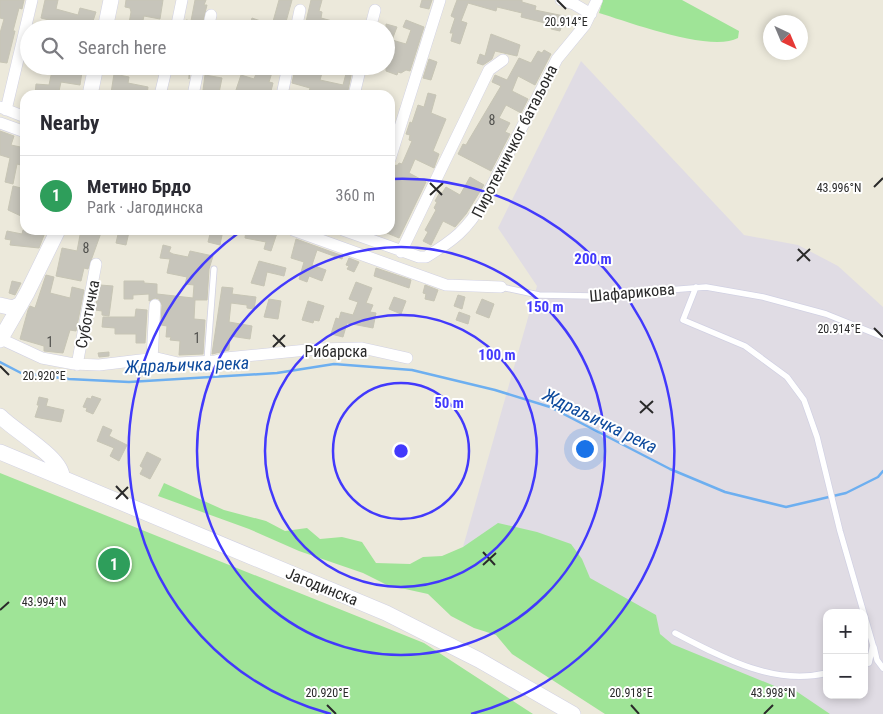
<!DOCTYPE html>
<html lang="en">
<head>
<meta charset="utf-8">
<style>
  body { margin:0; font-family:"Roboto Condensed",sans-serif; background:#f7f7f7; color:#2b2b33 }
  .controls { position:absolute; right:15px; bottom:15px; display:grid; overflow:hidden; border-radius:10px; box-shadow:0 2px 8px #0003 }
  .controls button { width:45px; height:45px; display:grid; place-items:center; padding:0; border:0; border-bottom:1px solid #e1e1e2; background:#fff; color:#2b2b33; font:25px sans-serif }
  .compass { position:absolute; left:763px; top:15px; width:45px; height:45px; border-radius:50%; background:#fff; box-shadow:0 2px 8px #0003; rotate:136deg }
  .you { position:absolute; left:584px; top:448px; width:18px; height:18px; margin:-12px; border:4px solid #fff; border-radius:50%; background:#1a73e8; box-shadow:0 0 0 8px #1a73e833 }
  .badge { display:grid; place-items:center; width:32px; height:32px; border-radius:50%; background:#4239fc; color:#fff; font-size:16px; font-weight:700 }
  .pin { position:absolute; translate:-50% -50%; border:2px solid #fff; box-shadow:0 1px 5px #0006 }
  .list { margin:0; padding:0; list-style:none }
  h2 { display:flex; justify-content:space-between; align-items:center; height:65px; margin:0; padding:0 20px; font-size:21px }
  h2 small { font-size:16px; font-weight:400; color:#7c7c81 }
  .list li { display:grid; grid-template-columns:32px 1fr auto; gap:15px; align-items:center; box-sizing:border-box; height:80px; padding:0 20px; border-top:1px solid #e1e1e2 }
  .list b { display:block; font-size:19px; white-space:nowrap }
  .list p { margin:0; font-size:16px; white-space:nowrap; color:#7c7c81 }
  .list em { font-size:16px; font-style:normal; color:#7c7c81 }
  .icon { flex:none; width:28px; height:28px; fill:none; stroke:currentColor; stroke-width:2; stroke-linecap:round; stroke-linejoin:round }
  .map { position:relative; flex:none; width:883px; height:714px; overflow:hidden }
  .search { position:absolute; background:#fff; box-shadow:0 2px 8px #0003; left:20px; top:20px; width:375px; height:55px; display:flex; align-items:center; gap:12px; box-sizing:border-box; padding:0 18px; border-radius:28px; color:#7c7c81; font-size:19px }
  .panel { position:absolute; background:#fff; box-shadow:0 2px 8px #0003; left:20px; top:90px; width:375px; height:145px; border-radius:15px }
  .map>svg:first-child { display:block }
  .industrial { fill:#e0dce4; fill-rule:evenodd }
  .green { fill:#9fe497 }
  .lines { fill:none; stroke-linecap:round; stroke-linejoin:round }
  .stream { stroke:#6daff0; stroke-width:2.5 }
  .building { fill:#c7c5bb; stroke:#c7c5b5 }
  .lane-casing { stroke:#d1d1e3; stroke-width:7 }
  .street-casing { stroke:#d1d1e3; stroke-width:12 }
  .secondary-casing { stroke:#d1d1e3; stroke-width:16 }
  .lane { stroke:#fff; stroke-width:5.5 }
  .street { stroke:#fff; stroke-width:11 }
  .secondary { stroke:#fff; stroke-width:15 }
  .ticks { fill:none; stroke:#2a2a2a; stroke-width:2 }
  .ring { fill:none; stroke:#4239fc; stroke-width:2.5 }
  .labels { text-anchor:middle; stroke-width:4; stroke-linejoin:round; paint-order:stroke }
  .number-label { font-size:14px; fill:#51514e }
  .street-label { font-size:16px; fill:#2a2a2a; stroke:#fff }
  .water-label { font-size:18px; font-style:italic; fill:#0c499c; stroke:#fff }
  .ticks-label { font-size:12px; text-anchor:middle; fill:#2a2a2a; stroke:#fff; stroke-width:4; stroke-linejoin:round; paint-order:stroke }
  .centre { fill:#4239fc; stroke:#fff; stroke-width:2.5 }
  .ring-label { font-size:15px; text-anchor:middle; font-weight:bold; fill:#4239fc; stroke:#fff; stroke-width:4; stroke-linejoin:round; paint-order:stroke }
</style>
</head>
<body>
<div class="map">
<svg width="883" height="714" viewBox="0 0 883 714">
  <rect width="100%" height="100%" fill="#ece9db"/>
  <!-- industrial -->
  <path class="industrial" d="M 581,61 L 744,235 L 798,245 L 838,266 L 883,307 L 883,714 L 784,714 L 463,547 L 537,286 L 498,228 ZM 827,613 L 864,613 L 864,695 L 827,695 Z"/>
  <!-- green -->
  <path class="green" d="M 603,0 L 682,0 L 739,31 L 738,38 C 711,53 629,22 599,13 Z
    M 0,473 L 424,643 L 533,714 L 0,714 Z
    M 164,483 L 224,510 L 266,521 L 285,531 L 307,528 L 320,539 L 342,537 L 362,542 L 376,563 L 410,564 L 423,557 L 442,556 L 463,547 L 498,523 L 537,532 L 571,544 L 582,559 L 590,578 L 656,615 L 660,634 L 672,644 L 777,687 L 796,691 L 830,714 L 605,714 L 512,654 L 496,635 L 474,628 L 451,616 L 428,594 L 387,585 L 363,573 L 299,551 L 249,529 L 158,496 Z"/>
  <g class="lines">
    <!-- stream -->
    <path class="stream" d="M 0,362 L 21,373 L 69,379 L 129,382 L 277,373 L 334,364 L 412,370 L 495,390 L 550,407 L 670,469 L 725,492 L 786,507 L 846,493 L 878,477 L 883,471"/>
  </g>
  <!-- building -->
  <path class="building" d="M 0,0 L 24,0 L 22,9 L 19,8 L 13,31 L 15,31 L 7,63 L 0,62 L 0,33 L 4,19 L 0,18 Z
    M 45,0 L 58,0 L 56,9 L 78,15 L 80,8 L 96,12 L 92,24 L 89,24 L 89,26 L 74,22 L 72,29 L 57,26 L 56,29 L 47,29 L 49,20 L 41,18 Z
    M 126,0 L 163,0 L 160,19 L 144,16 L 141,29 L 128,29 L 131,12 L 130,8 L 125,7 Z
    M 195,0 L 206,0 L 204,5 L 207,5 L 201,29 L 184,29 L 186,20 L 191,21 Z
    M 279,0 L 292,0 L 284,29 L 249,29 L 252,18 L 272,25 Z
    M 311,0 L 322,0 L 319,11 L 322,12 L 321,18 L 351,26 L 351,29 L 316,29 L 305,26 Z
    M 422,0 L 432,0 L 429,9 L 420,7 Z
    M 457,0 L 522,0 L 522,2 L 536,6 L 535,10 L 569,17 L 566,26 L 562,25 L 560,31 L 551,29 L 553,25 L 521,17 L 522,13 L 497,7 L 496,11 L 468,3 L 461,21 L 467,23 L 460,44 L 451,41 L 453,33 L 450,33 L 455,18 L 451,16 Z
    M 406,20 L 424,27 L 410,71 L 406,70 L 401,73 L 398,72 L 397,75 L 386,71 L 386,24 L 397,27 L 392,40 L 406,44 L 411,30 L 403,27 Z
    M 491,34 L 520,45 L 517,56 L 495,51 L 492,59 L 483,65 L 477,63 L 480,54 L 485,56 Z
    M 544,50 L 551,54 L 535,85 L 518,76 L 512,91 L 528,99 L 521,113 L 506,105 L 499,118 L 510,123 L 505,132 L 510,134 L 491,171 L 458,154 L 463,144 L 466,145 L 470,138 L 501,86 L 492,82 L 495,75 L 507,80 L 519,58 L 531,63 L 538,51 L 542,53 Z
    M 429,59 L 437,62 L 431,80 L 423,78 Z
    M 53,66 L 63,66 L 63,68 L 82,72 L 80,85 L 61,82 L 59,91 L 55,90 L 54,95 L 35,94 L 36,84 L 49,85 Z
    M 174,66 L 191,66 L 189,79 L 189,73 L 174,69 Z
    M 259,66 L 274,66 L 269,82 L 273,83 L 270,95 L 243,95 L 235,93 L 241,75 L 254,79 Z
    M 308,66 L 324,66 L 320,80 L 343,85 L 348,66 L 353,66 L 347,95 L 308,95 L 310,88 L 292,83 L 295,69 L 307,72 Z
    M 114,74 L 129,77 L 128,83 L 148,87 L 147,95 L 111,93 Z
    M 205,75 L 222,78 L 219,93 L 203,90 Z
    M 428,93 L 436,95 L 431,113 L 446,119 L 433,151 L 439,154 L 434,168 L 415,159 L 409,173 L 426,182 L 399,238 L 387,233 L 394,218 L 390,217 L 390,172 L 392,166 L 398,165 L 399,163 L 402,164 L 412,141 L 409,140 L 410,135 L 406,134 L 410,122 L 412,123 L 418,105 L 424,107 Z
    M 0,131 L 14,136 L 11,145 L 25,148 L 25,166 L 17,164 L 13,184 L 5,182 L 10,158 L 0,155 Z
    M 470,177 L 484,185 L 466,214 L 455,227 L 443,221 L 431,245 L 423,241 L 428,232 L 425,230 L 436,210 L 434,208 L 437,202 L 435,201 L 440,192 L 442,193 L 446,187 L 460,195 Z
    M 13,186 L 25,189 L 21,216 L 8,210 Z
    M 23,230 L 46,230 L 39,248 L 10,245 L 11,240 L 5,239 L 7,231 L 22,234 Z
    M 81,230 L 102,230 L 88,269 L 84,268 L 81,281 L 56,276 L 62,248 L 77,251 Z
    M 119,230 L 129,232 L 126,245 L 116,243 Z
    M 211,230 L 223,230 L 220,245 L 208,242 Z
    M 246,230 L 278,230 L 271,251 L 264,249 L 266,242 L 245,238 Z
    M 296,239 L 343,256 L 342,259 L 317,250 L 312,265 L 326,270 L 322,281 L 309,276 L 307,282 L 299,279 L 304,262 L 291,258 Z
    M 163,245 L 171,247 L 169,252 L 173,254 L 188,257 L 190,251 L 213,256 L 209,269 L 207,300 L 195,300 L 194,319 L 205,320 L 203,354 L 179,355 L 180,341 L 170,340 L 171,337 L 166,337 L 167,326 L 161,325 L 162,305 L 159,299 L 155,298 L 149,301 L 149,294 L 133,295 L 133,299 L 124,299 L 124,281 L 144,281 L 144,283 L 157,284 L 157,294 L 193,298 L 194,285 L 185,284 L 187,277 L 167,273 L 170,259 L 160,258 Z
    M 349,258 L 359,262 L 354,272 L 347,269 L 349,266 L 346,265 Z
    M 259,261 L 286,268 L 284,276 L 267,272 L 264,286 L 251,283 Z
    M 376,268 L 411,280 L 409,288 L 374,276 Z
    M 46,275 L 54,277 L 50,293 L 70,298 L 72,287 L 84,290 L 76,331 L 70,330 L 63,353 L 44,351 L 44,346 L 20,339 L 28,310 L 30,306 L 35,308 Z
    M 12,281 L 21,283 L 15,295 L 9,293 Z
    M 356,282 L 372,288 L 366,303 L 373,305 L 370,312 L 376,313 L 373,328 L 347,323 L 343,337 L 331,334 L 336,318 L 339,319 L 341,312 L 353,315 L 358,302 L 349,299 Z
    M 100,285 L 113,286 L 109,316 L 102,315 L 102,311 L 95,310 Z
    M 425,285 L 438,290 L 434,301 L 425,299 L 426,294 L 423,293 Z
    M 222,287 L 233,288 L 232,294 L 256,297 L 254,309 L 247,308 L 247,305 L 231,303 L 229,322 L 252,326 L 250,339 L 230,336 L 229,350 L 212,354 Z
    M 458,295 L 465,297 L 462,309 L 454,306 Z
    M 394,297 L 406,301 L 401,314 L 389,309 Z
    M 269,299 L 281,301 L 278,319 L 264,317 Z
    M 482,299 L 494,304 L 489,318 L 476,313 Z
    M 308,301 L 324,306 L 319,321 L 314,320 L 313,323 L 302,320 Z
    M 136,309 L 147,310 L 145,343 L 136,343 L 136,334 L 115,334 L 115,328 L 102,327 L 103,317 L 135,317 Z
    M 459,312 L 470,316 L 468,324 L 456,320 Z
    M 109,352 L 109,356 L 99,357 L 98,353 Z
    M 92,396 L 101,399 L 93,414 L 86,411 L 87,408 L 83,407 L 87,398 L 91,399 Z
    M 39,397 L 48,399 L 46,406 L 64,410 L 61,422 L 35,417 L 39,405 L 37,405 Z
    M 103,426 L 112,430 L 109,436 L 127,445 L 119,461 L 110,456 L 114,448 L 97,441 Z
    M 147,452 L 161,459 L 150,479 L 140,474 L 143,468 L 140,466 Z"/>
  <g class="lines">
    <!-- lane casing -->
    <g class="lane-casing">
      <path id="lane" d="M 501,287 L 539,295 L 592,296 L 706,287 L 763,297 L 826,314 L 883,337
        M 696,287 L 683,320 L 745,346 L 787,377 L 804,400 L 817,437 L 840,531 L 873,645 L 869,663 L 864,664
        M 207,361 L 214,269
        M 675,633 C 721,657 773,686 827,673
        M 874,647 L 877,660 L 883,668"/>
    </g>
    <!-- street casing -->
    <g class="street-casing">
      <path id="street" d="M 561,0 L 574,4 L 591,14
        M 176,29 L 182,0
        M 208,29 L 211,15
        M 296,29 L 300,10
        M 370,29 L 375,10
        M 160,95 L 167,66
        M 193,95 L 199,66
        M 282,95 L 288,66
        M 354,95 L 361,66
        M 0,107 L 25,117
        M 6,110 L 32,0
        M 0,123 L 25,132
        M 390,159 L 440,0
        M 293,230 L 446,285 L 501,287
        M 343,230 L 419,257 L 426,257 C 454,240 467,230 484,201 L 557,59 L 585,25 L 597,0
        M 401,252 L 489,70 L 503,60
        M 1,339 L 42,358 L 74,364 L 99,365 L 157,358 L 178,363 L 215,361 L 226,358 L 317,349 L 362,348 L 407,358
        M 152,359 L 155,305
        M 77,365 L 96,264"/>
    </g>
    <!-- secondary casing -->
    <g class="secondary-casing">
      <path id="secondary" d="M 105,29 L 111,0
        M 90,95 L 96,66
        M 0,305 L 13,308 L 21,304
        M 0,340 L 27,293 L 58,230
        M 0,416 C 13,430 63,458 62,477
        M 0,452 L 386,613 L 479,660 L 573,714"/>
    </g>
    <!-- lane -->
    <use href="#lane" class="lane"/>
    <!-- street -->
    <use href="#street" class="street"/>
    <!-- secondary -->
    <use href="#secondary" class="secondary"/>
  </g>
  <!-- ticks -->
  <path class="ticks" d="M 557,0 L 566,9M 430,183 L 442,195M 874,187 L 883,178M 430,195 L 443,183M 798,249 L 810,261M 797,261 L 810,249M 874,328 L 883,337M 273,335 L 285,347M 273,347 L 285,335M 0,366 L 9,375M 640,401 L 653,413M 640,413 L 653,401M 116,486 L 128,499M 116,499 L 128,487M 483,552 L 495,565M 483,565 L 496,553M 0,610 L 9,602M 327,705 L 336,714M 631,705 L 639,714M 764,714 L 773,705"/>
  <!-- distance rings -->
  <g class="ring">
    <circle cx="401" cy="451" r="68"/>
    <circle cx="401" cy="451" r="136"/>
    <circle cx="401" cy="451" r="204"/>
    <path d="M331 714A272 272 0 0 1 241 231M392 179A272 272 0 0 1 471 714"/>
  </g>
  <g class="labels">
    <!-- number labels -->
    <g class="number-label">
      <text x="492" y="125">8</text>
      <text x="86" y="253">8</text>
      <text x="197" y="343">1</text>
      <text x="50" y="347">1</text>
    </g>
    <!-- street labels -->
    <g class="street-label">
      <text transform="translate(514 141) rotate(-63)" y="6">Пиротехничког батаљона</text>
      <text transform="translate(632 292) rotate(-5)" y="6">Шафарикова</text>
      <text transform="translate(87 314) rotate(-79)" y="6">Суботичка</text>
      <text x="336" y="357">Рибарска</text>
      <text transform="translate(322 586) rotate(22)" y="6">Јагодинска</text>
    </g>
    <!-- water labels -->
    <g class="water-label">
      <text transform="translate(187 365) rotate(-2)" y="6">Ждраљичка река</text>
      <text transform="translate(600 421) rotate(26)" y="6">Ждраљичка река</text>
    </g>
  </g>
  <g class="ticks-label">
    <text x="566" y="26">20.914°E</text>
    <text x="839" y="192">43.996°N</text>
    <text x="839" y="333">20.914°E</text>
    <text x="44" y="380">20.920°E</text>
    <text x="44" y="606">43.994°N</text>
    <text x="327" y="697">20.920°E</text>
    <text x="631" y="697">20.918°E</text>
    <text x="773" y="697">43.998°N</text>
  </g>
  <circle cx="401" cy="451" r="8" class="centre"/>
  <g class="ring-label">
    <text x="593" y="264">200 m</text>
    <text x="545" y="312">150 m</text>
    <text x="497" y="360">100 m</text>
    <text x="449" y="408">50 m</text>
  </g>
</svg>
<div class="controls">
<button>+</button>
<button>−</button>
</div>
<svg class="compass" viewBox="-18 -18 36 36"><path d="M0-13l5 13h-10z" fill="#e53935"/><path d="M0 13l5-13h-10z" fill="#7c7c81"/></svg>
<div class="you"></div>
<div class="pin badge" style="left:114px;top:564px;background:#2e9e5b">1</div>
<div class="search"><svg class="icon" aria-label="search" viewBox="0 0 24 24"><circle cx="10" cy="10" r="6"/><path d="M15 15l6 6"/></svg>Search here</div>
<section class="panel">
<h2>Nearby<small></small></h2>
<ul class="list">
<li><span class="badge" style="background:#2e9e5b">1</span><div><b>Метино Брдо</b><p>Park · Јагодинска</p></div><em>360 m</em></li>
</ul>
</section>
</div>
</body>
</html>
